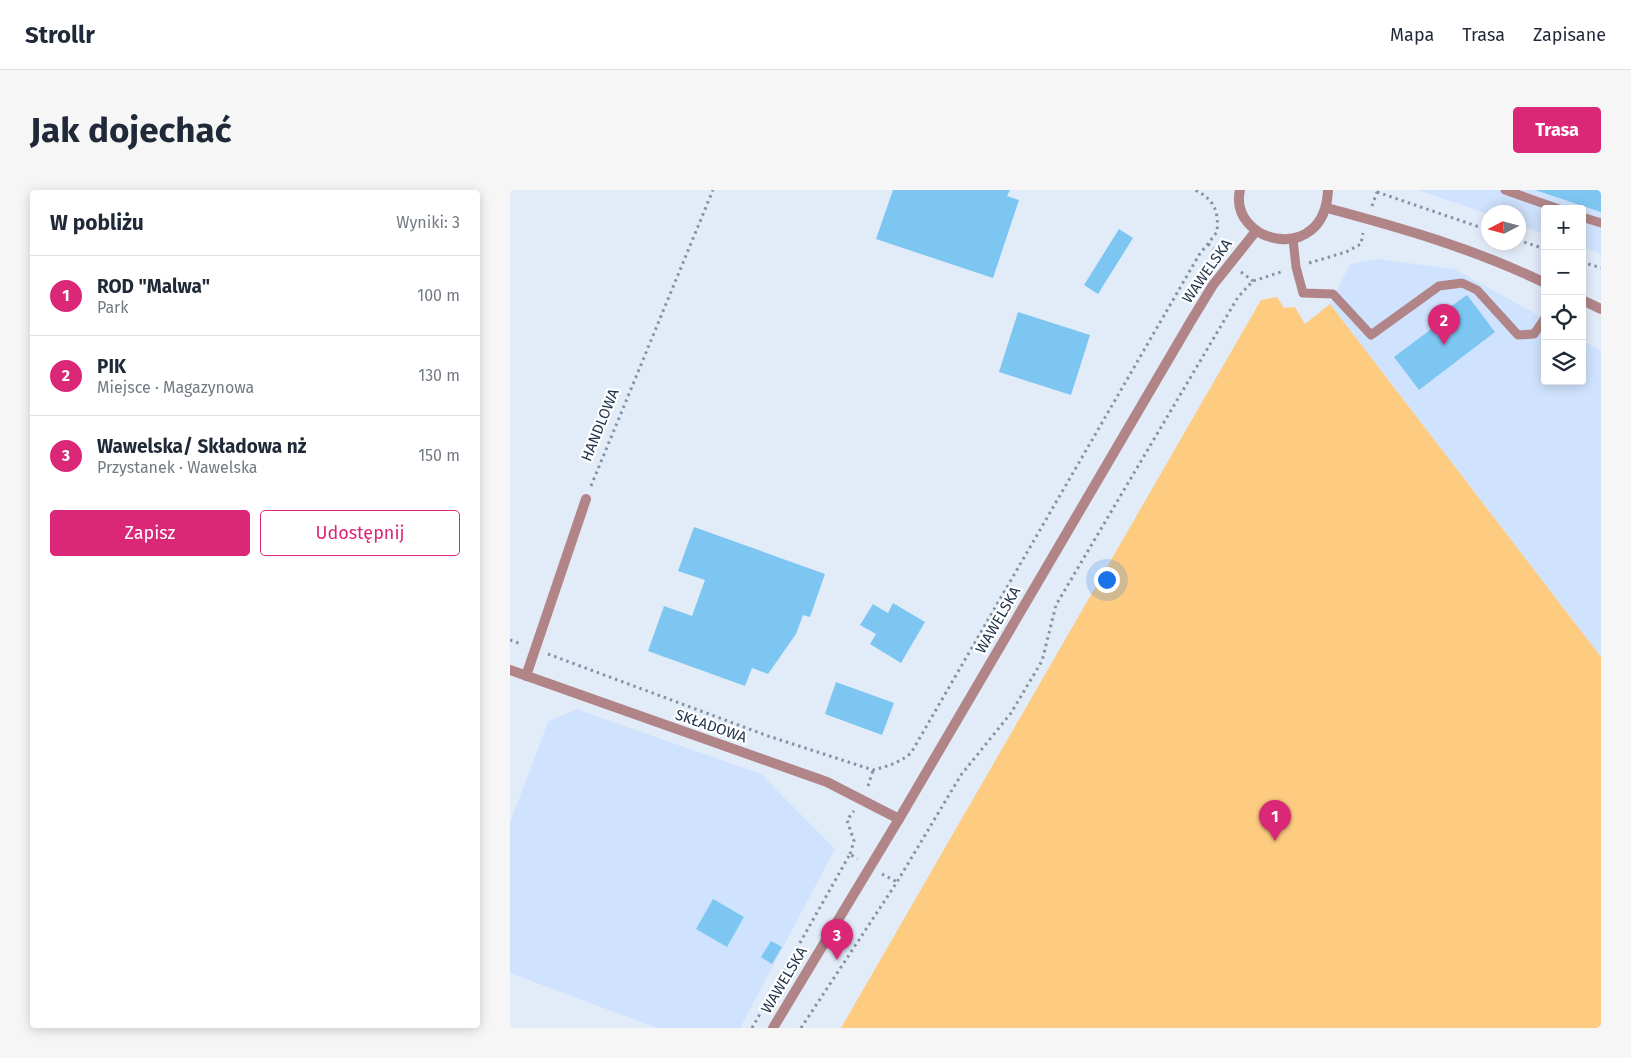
<!DOCTYPE html>
<html lang="pl">
<head>
<meta charset="utf-8">
<style>
  body { margin:0; font-family:"Fira Sans",sans-serif; background:#f6f6f7; color:#1f2937 }
  .controls { position:absolute; right:15px; top:15px; display:grid; overflow:hidden; border-radius:5px; box-shadow:0 2px 12px #0003 }
  .controls button { width:45px; height:45px; display:grid; place-items:center; padding:0; border:0; border-bottom:1px solid #e0e1e3; background:#fff; color:#1f2937; font:25px sans-serif }
  .compass { position:absolute; left:971px; top:15px; width:45px; height:45px; border-radius:50%; background:#fff; box-shadow:0 2px 12px #0003; rotate:264deg }
  .you { position:absolute; left:596px; top:389px; width:18px; height:18px; margin:-12px; border:4px solid #fff; border-radius:50%; background:#1a73e8; box-shadow:0 0 0 8px #1a73e833 }
  .badge { display:grid; place-items:center; width:32px; height:32px; border-radius:50%; background:#db2777; color:#fff; font-size:16px; font-weight:700 }
  .pin { position:absolute; translate:-50% -41px; filter:drop-shadow(0 1px 2px #0008) }
  .pin::after { content:''; position:absolute; top:26px; width:18px; height:15px; background:inherit; clip-path:polygon(0 0,100% 0,50% 100%) }
  .list { margin:0; padding:0; list-style:none }
  h2 { display:flex; justify-content:space-between; align-items:center; height:65px; margin:0; padding:0 20px; font-size:21px }
  h2 small { font-size:16px; font-weight:400; color:#747a83 }
  .list li { display:grid; grid-template-columns:32px 1fr auto; gap:15px; align-items:center; box-sizing:border-box; height:80px; padding:0 20px; border-top:1px solid #e0e1e3 }
  .list b { display:block; font-size:19px; white-space:nowrap }
  .list p { margin:0; font-size:16px; white-space:nowrap; color:#747a83 }
  .list em { font-size:16px; font-style:normal; color:#747a83 }
  .actions { display:flex; gap:10px; padding:15px 20px }
  .actions a { flex:1; padding:11px 0; border:1px solid #db2777; border-radius:5px; text-align:center; font-size:18px; color:#db2777 }
  .actions .main { background:#db2777; color:#fff }
  .icon { flex:none; width:28px; height:28px; fill:none; stroke:currentColor; stroke-width:2; stroke-linecap:round; stroke-linejoin:round }
  .map { position:relative; flex:none; width:1091px; height:838px; overflow:hidden; border-radius:5px }
  header { display:flex; align-items:center; gap:30px; box-sizing:border-box; height:70px; padding:0 25px; background:#fff; border-bottom:1px solid #e0e1e3 }
  header strong { font-size:24px }
  nav { display:flex; gap:28px; margin-inline-start:auto; font-size:18px }
  .intro { display:flex; align-items:center; justify-content:space-between; box-sizing:border-box; height:120px; padding:0 30px }
  h1 { margin:0; font-size:35px }
  .button { padding:12px 22px; border-radius:5px; background:#db2777; color:#fff; font-size:18px; font-weight:700 }
  main { display:flex; gap:30px; padding:0 30px }
  aside { flex:1; background:#fff; border-radius:5px; box-shadow:0 2px 12px #0003 }
  .map>svg:first-child { display:block }
  .built { fill:#cfe3fe }
  .green { fill:#fecc80 }
  .building { fill:#7dc6f2 }
  .lines { fill:none; stroke-linecap:round; stroke-linejoin:round }
  .path { stroke:#8492a4; stroke-width:3; stroke-dasharray:2.5 4; stroke-linecap:butt }
  .service { stroke:#b18587; stroke-width:9 }
  .minor { stroke:#b18587; stroke-width:10 }
  .tertiary { stroke:#b18587; stroke-width:10 }
  .labels { text-anchor:middle; stroke-width:4.5; stroke-linejoin:round; paint-order:stroke }
  .street-label { font-size:15px; fill:#24364e; stroke:#fff }
</style>
</head>
<body>
<header>
<strong>Strollr</strong>
<nav><a>Mapa</a><a>Trasa</a><a>Zapisane</a></nav>
</header>
<div class="intro"><h1>Jak dojechać</h1><a class="button">Trasa</a></div>
<main>
<aside>
<h2>W pobliżu<small>Wyniki: 3</small></h2>
<ul class="list">
<li><span class="badge">1</span><div><b>ROD &quot;Malwa&quot;</b><p>Park</p></div><em>100 m</em></li>
<li><span class="badge">2</span><div><b>PIK</b><p>Miejsce · Magazynowa</p></div><em>130 m</em></li>
<li><span class="badge">3</span><div><b>Wawelska/ Składowa nż</b><p>Przystanek · Wawelska</p></div><em>150 m</em></li>
</ul>
<div class="actions"><a class="main">Zapisz</a><a>Udostępnij</a></div>
</aside>
<div class="map">
<svg width="1091" height="838" viewBox="0 0 1091 838">
  <rect width="100%" height="100%" fill="#e2ebf8"/>
  <!-- built -->
  <path class="built" d="M 908,0 L 1091,0 L 1091,64 L 1072,57 L 1072,19 L 1035,19 L 1035,44 L 1009,35 L 1008,22 L 978,22 L 978,24 Z
    M 866,69 L 944,79 L 1035,129 L 1035,191 L 1072,191 L 1072,150 L 1091,161 L 1091,467 L 820,114 L 840,74 Z
    M 66,519 L 251,584 L 325,659 L 230,838 L 147,838 L 0,783 L 0,633 L 38,532 Z"/>
  <!-- green -->
  <path class="green" d="M 767,107 L 774,118 L 785,117 L 795,134 L 820,114 L 1091,467 L 1091,835 L 1087,838 L 331,838 L 751,110 Z"/>
  <!-- building -->
  <path class="building" d="M 383,0 L 500,0 L 497,6 L 509,10 L 483,88 L 366,49 Z
    M 1025,0 L 1091,0 L 1091,22 Z
    M 609,39 L 623,48 L 588,104 L 574,95 Z
    M 957,105 L 985,142 L 909,200 L 884,167 L 944,122 L 940,117 Z
    M 508,122 L 580,145 L 561,205 L 489,182 Z
    M 184,337 L 315,384 L 300,427 L 293,425 L 286,444 L 258,484 L 242,478 L 235,496 L 138,461 L 154,416 L 182,426 L 195,390 L 168,381 Z
    M 383,413 L 415,432 L 391,473 L 360,454 L 366,444 L 350,435 L 363,414 L 378,423 Z
    M 326,492 L 384,513 L 372,545 L 315,524 Z
    M 203,709 L 234,727 L 217,757 L 186,739 Z
    M 261,751 L 272,757 L 262,774 L 251,767 Z"/>
  <g class="lines">
    <!-- path -->
    <path class="path" d="M 867,2 L 978,40
      M 862,16 L 867,2 L 864,0
      M 1008,50 L 1035,59
      M 698,54 L 709,63
      M 1072,72 L 1091,78
      M 799,73 L 836,62 L 851,54 L 853,43
      M 731,82 L 743,91
      M 81,296 L 203,0
      M 0,450 L 11,454
      M 38,464 L 258,546 L 363,580 C 378,576 389,573 401,563 L 689,65 L 707,42 C 709,21 704,9 685,0
      M 358,596 L 363,580
      M 340,664 L 344,651 L 337,630 L 344,621
      M 372,684 L 387,692
      M 242,838 L 340,664 L 347,669
      M 291,838 L 387,692 L 451,585 L 501,523 L 532,471 L 546,415 L 728,107 L 743,91 L 774,81"/>
    <!-- service -->
    <path class="service" d="M 995,0 L 1049,19
      M 1072,27 L 1091,33
      M 783,49 L 786,77 L 793,103 L 823,104 L 861,145 L 929,96 L 952,93 L 967,100 L 1008,145 L 1024,144 L 1035,128"/>
    <!-- minor -->
    <path class="minor" d="M 817,18 C 892,38 965,59 1035,93
      M 1072,110 L 1091,119
      M 0,480 L 317,592 L 389,629
      M 16,486 L 76,309"/>
    <!-- tertiary -->
    <path class="tertiary" d="M 730,0 C 718,53 815,77 818,0
      M 263,838 L 389,629 L 681,131 L 703,95 L 746,41"/>
  </g>
  <g class="labels">
    <!-- street labels -->
    <g class="street-label">
      <text transform="translate(697 81) rotate(-55)" y="5">WAWELSKA</text>
      <text transform="translate(90 235) rotate(-68)" y="5">HANDLOWA</text>
      <text transform="translate(488 430) rotate(-60)" y="5">WAWELSKA</text>
      <text transform="translate(201 536) rotate(19)" y="5">SKŁADOWA</text>
      <text transform="translate(274 790) rotate(-59)" y="5">WAWELSKA</text>
    </g>
  </g>
</svg>
<div class="controls">
<button>+</button>
<button>−</button>
<button><svg class="icon" aria-label="locate" viewBox="0 0 24 24"><circle cx="12" cy="12" r="6"/><path d="M12 2v4M12 18v4M2 12h4M18 12h4"/></svg></button>
<button><svg class="icon" aria-label="layers" viewBox="0 0 24 24"><path d="M12 4l9 5-9 5-9-5zM3 14l9 5 9-5"/></svg></button>
</div>
<svg class="compass" viewBox="-18 -18 36 36"><path d="M0-13l5 13h-10z" fill="#e53935"/><path d="M0 13l5-13h-10z" fill="#747a83"/></svg>
<div class="you"></div>
<div class="pin badge" style="left:765px;top:651px">1</div>
<div class="pin badge" style="left:934px;top:155px">2</div>
<div class="pin badge" style="left:327px;top:770px">3</div>
</div>
</main>
</body>
</html>
